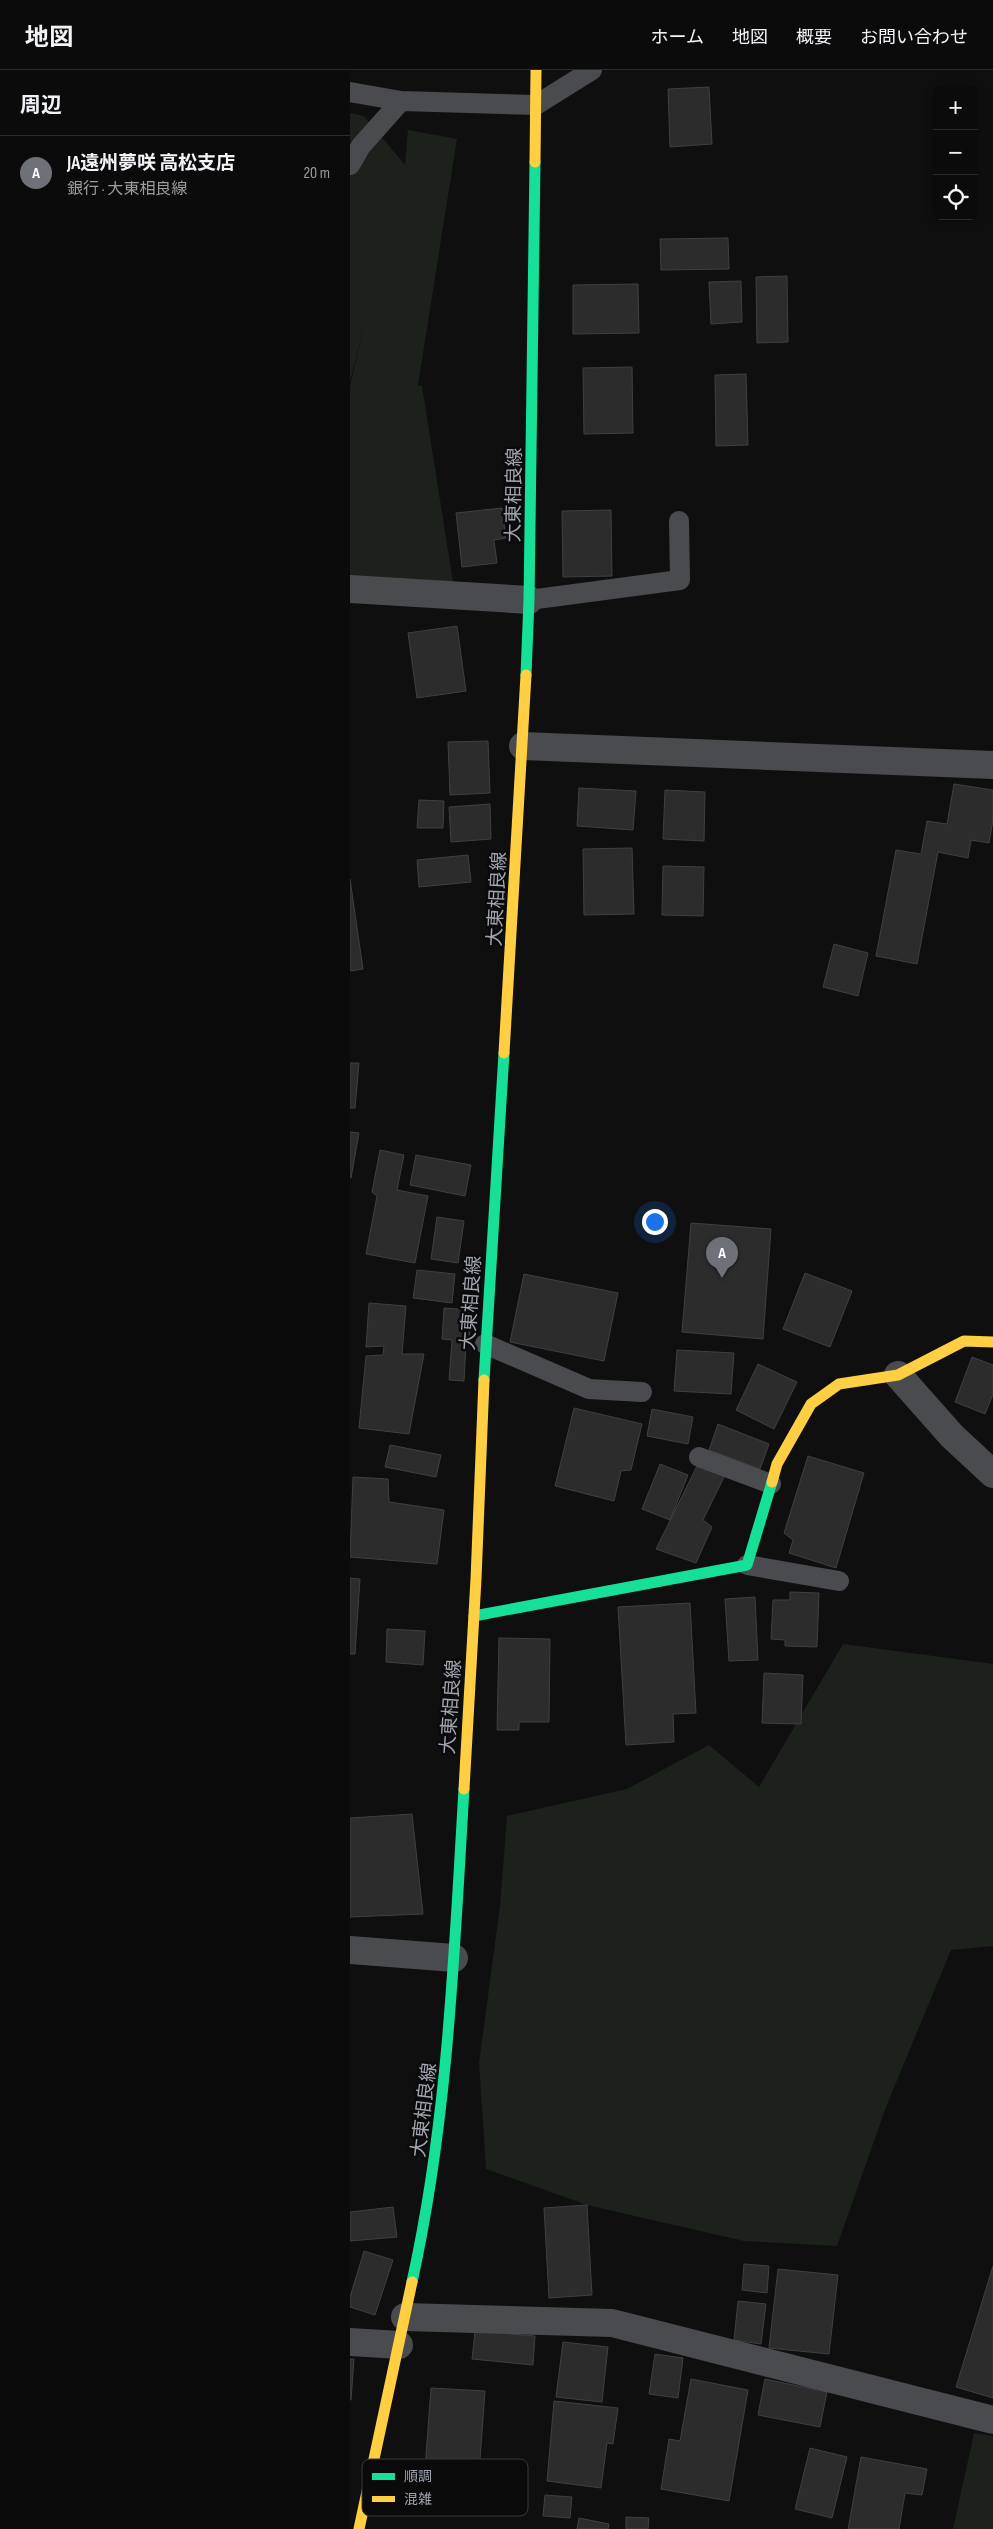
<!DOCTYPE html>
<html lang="ja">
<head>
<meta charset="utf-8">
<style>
  body { margin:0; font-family:"Sofia Sans Condensed","Noto Sans JP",sans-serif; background:#141415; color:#f1f3f6 }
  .controls { position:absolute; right:15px; top:15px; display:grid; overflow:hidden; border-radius:8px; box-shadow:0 2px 8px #0003 }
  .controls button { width:45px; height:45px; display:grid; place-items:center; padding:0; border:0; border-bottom:1px solid #2b2b2d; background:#0b0b0c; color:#f1f3f6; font:25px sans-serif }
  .you { position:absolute; left:304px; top:1151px; width:18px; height:18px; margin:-12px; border:4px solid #fff; border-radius:50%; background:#1a73e8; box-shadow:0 0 0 8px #1a73e833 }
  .badge { display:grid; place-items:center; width:32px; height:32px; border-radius:50%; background:#6f7178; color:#fff; font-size:16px; font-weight:700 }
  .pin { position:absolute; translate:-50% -41px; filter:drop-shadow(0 1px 2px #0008) }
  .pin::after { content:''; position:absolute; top:26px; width:18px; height:15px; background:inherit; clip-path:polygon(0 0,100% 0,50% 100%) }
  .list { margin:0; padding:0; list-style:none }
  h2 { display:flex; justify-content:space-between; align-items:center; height:65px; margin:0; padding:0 20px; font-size:21px }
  h2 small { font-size:16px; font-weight:400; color:#9a9b9d }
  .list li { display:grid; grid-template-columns:32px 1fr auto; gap:15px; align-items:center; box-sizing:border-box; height:75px; padding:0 20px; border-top:1px solid #2b2b2d }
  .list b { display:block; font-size:19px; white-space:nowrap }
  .list p { margin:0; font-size:16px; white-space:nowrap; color:#9a9b9d }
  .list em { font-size:16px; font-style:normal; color:#9a9b9d }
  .icon { flex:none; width:28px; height:28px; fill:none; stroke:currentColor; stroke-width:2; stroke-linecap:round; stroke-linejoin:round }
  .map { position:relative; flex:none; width:643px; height:2459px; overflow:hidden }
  header { display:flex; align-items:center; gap:30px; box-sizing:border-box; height:70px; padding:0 25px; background:#0b0b0c; border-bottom:1px solid #2b2b2d }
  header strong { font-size:24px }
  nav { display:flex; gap:28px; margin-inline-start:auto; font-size:18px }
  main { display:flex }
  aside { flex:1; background:#0b0b0c }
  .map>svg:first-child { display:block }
  .green { fill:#1c211c }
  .building { fill:#2c2c2d; stroke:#3f4043 }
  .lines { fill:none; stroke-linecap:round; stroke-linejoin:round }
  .lane { stroke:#4a4b4e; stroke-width:20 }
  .street { stroke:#4a4b4e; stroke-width:28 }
  .fast { stroke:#16e098; stroke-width:11 }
  .slow { stroke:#ffcf43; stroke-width:11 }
  .labels { text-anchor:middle; stroke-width:5; stroke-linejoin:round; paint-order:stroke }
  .street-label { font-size:19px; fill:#a2a6b0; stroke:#0a0a0b }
  .key { fill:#0a0a0b; stroke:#38393d; stroke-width:1 }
  .key-label { font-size:14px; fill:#a2a6b0 }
</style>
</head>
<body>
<header>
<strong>地図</strong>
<nav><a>ホーム</a><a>地図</a><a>概要</a><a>お問い合わせ</a></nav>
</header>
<main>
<aside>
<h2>周辺<small></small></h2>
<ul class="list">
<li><span class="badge">A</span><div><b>JA遠州夢咲 高松支店</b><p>銀行 · 大東相良線</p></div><em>20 m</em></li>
</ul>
</aside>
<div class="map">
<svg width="643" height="2459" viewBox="0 0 643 2459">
  <rect width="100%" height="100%" fill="#0f0f10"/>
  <!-- green -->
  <path class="green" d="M 0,43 L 14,46 L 55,95 L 58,60 L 107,69 L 68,315 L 72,316 L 103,512 L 0,508 L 0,316 L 14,255 L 0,312 Z
    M 493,1574 L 643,1594 L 643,1876 L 601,1880 L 536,2037 L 487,2176 L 394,2171 L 237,2135 L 136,2099 L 129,1993 L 150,1836 L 157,1746 L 277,1719 L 359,1675 L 409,1717 Z
    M 624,2363 L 643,2366 L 643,2459 L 603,2459 Z"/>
  <!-- building -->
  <path class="building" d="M 359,17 L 362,74 L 320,77 L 318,19 Z
    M 378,168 L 379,199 L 311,200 L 310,169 Z
    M 437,206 L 438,272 L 407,273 L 406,207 Z
    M 391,211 L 392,252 L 361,254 L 359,212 Z
    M 288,214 L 289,263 L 223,264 L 223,215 Z
    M 282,297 L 283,363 L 234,364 L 233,298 Z
    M 396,304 L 398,375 L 366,376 L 365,305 Z
    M 152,438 L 156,468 L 144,470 L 147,493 L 112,497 L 106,443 Z
    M 261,440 L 262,506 L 213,507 L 212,441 Z
    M 107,556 L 116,621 L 67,628 L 58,563 Z
    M 138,671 L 140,723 L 100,725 L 98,672 Z
    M 604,714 L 643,720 L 643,750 L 639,773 L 621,770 L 618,788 L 588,782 L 567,894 L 526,886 L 546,780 L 571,784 L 577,751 L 597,754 Z
    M 229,718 L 286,721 L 283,760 L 227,756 Z
    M 315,720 L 355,722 L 354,771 L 313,769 Z
    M 69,730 L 94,731 L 93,758 L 67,758 Z
    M 140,734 L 141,769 L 101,772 L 99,737 Z
    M 282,778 L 284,844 L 234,845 L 233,779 Z
    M 118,785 L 121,812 L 69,817 L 67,790 Z
    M 313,796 L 354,797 L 353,846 L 312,845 Z
    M 0,809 L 13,899 L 0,901 Z
    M 484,874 L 518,883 L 508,926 L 473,917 Z
    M 0,993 L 9,993 L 5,1038 L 0,1038 Z
    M 0,1062 L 9,1063 L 1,1108 L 0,1108 Z
    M 30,1080 L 54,1085 L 47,1120 L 78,1126 L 65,1193 L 16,1184 L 27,1126 L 22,1122 Z
    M 66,1085 L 121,1095 L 115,1126 L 60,1115 Z
    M 87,1147 L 114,1151 L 108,1193 L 81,1189 Z
    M 341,1153 L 421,1159 L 413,1269 L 332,1262 Z
    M 67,1200 L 105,1204 L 102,1233 L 63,1228 Z
    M 455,1203 L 502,1221 L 480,1277 L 433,1259 Z
    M 174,1204 L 268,1223 L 254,1291 L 160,1272 Z
    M 19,1233 L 56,1236 L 52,1284 L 74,1284 L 59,1364 L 9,1358 L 16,1286 L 33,1285 L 34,1276 L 16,1277 Z
    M 94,1238 L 121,1240 L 119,1273 L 116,1273 L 114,1311 L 99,1310 L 102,1270 L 92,1269 Z
    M 327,1280 L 384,1283 L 381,1324 L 324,1321 Z
    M 622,1287 L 643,1295 L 643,1324 L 635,1344 L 605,1332 Z
    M 408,1294 L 447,1312 L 424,1359 L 386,1340 Z
    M 224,1338 L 292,1354 L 281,1400 L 271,1401 L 264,1431 L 205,1416 Z
    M 302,1339 L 343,1347 L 338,1374 L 297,1366 Z
    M 368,1354 L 419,1374 L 410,1399 L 359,1380 Z
    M 40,1375 L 91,1385 L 86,1407 L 35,1397 Z
    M 458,1386 L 514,1403 L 486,1498 L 439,1483 L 443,1470 L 434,1463 Z
    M 310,1394 L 338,1405 L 320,1450 L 292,1439 Z
    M 348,1394 L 376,1403 L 353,1450 L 362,1457 L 346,1493 L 306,1479 Z
    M 3,1407 L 38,1409 L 39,1432 L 94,1440 L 87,1494 L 0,1487 Z
    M 0,1508 L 10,1509 L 5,1584 L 0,1584 Z
    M 440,1522 L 469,1523 L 467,1577 L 435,1576 L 435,1570 L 421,1569 L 423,1530 L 440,1530 Z
    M 405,1527 L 408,1590 L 379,1591 L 375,1529 Z
    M 340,1533 L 346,1643 L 323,1644 L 324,1672 L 276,1675 L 268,1537 Z
    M 37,1559 L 75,1561 L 73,1595 L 36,1592 Z
    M 149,1568 L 200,1569 L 199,1652 L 169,1652 L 169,1660 L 147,1660 Z
    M 414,1603 L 453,1605 L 451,1654 L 412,1653 Z
    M 62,1744 L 73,1844 L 0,1847 L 0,1748 Z
    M 237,2135 L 242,2225 L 199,2228 L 194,2138 Z
    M 43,2137 L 47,2167 L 0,2171 L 0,2142 Z
    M 14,2181 L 43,2190 L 25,2245 L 0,2237 L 0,2227 Z
    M 394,2194 L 419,2196 L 417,2223 L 392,2220 Z
    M 643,2196 L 643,2328 L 606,2317 Z
    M 428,2199 L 488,2205 L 479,2284 L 419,2278 Z
    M 388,2231 L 416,2234 L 411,2274 L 384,2270 Z
    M 125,2261 L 185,2266 L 183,2295 L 122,2289 Z
    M 213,2272 L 258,2277 L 252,2332 L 206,2327 Z
    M 305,2284 L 333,2288 L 328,2328 L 299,2324 Z
    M 0,2289 L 4,2289 L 1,2330 L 0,2330 Z
    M 341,2309 L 398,2320 L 379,2431 L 311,2419 L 319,2369 L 330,2371 Z
    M 415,2309 L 477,2322 L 470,2357 L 408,2345 Z
    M 81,2318 L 135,2321 L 129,2403 L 75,2399 Z
    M 204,2331 L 268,2338 L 263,2374 L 257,2373 L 251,2418 L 197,2411 Z
    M 460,2378 L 497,2387 L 482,2448 L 445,2439 Z
    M 511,2387 L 577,2399 L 572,2425 L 555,2423 L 549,2459 L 498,2459 Z
    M 195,2425 L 222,2427 L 220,2448 L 193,2446 Z
    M 276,2447 L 299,2448 L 298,2459 L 276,2459 Z
    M 229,2448 L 259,2454 L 258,2459 L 227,2459 Z"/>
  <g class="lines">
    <!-- lane -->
    <path class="lane" d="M 0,22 L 51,31
      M 0,95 L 11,76 L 51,31 L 186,35 L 242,0
      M 179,530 L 330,510 L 329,451
      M 135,1274 L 239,1319 L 292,1322
      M 349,1387 L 421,1414
      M 397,1495 L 489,1511"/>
    <!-- street -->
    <path class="street" d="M 0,519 L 179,530
      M 173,676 L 643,695
      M 548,1305 L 602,1366 L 643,1404
      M 0,1880 L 104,1888
      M 55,2247 L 262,2253 L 643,2350
      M 0,2272 L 49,2275"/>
    <!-- fast -->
    <path class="fast" d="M 176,605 L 179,530 L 185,92
      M 134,1310 L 154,983
      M 124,1546 L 397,1495 L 422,1412
      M 62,2212 C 98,2049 104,1885 114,1719"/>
    <!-- slow -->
    <path class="slow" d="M 185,92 L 186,0
      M 154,983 L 176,605
      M 422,1412 L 427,1394 L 461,1334 L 489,1314 L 548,1305 L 614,1271 L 643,1272
      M 114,1719 L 126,1509 L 134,1310
      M 9,2459 L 62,2212"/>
  </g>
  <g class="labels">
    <!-- street labels -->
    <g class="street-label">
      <text transform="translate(163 425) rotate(-89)" y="7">大東相良線</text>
      <text transform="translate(146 829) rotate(-87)" y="7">大東相良線</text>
      <text transform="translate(120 1233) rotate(-86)" y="7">大東相良線</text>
      <text transform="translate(100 1637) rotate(-86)" y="7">大東相良線</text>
      <text transform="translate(73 2040) rotate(-83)" y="7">大東相良線</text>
    </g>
  </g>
  <!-- legend -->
  <rect x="12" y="2389" width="166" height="57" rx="8" class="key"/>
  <rect x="22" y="2403" width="23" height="7" fill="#16e098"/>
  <rect x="22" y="2426" width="23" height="6" fill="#ffcf43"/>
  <g class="key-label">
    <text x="54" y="2411">順調</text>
    <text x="54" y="2434">混雑</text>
  </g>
</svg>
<div class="controls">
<button>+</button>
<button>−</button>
<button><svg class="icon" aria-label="locate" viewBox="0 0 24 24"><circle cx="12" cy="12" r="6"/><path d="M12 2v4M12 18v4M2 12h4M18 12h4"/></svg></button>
</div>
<div class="you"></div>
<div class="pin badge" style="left:372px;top:1208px">A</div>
</div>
</main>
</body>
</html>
